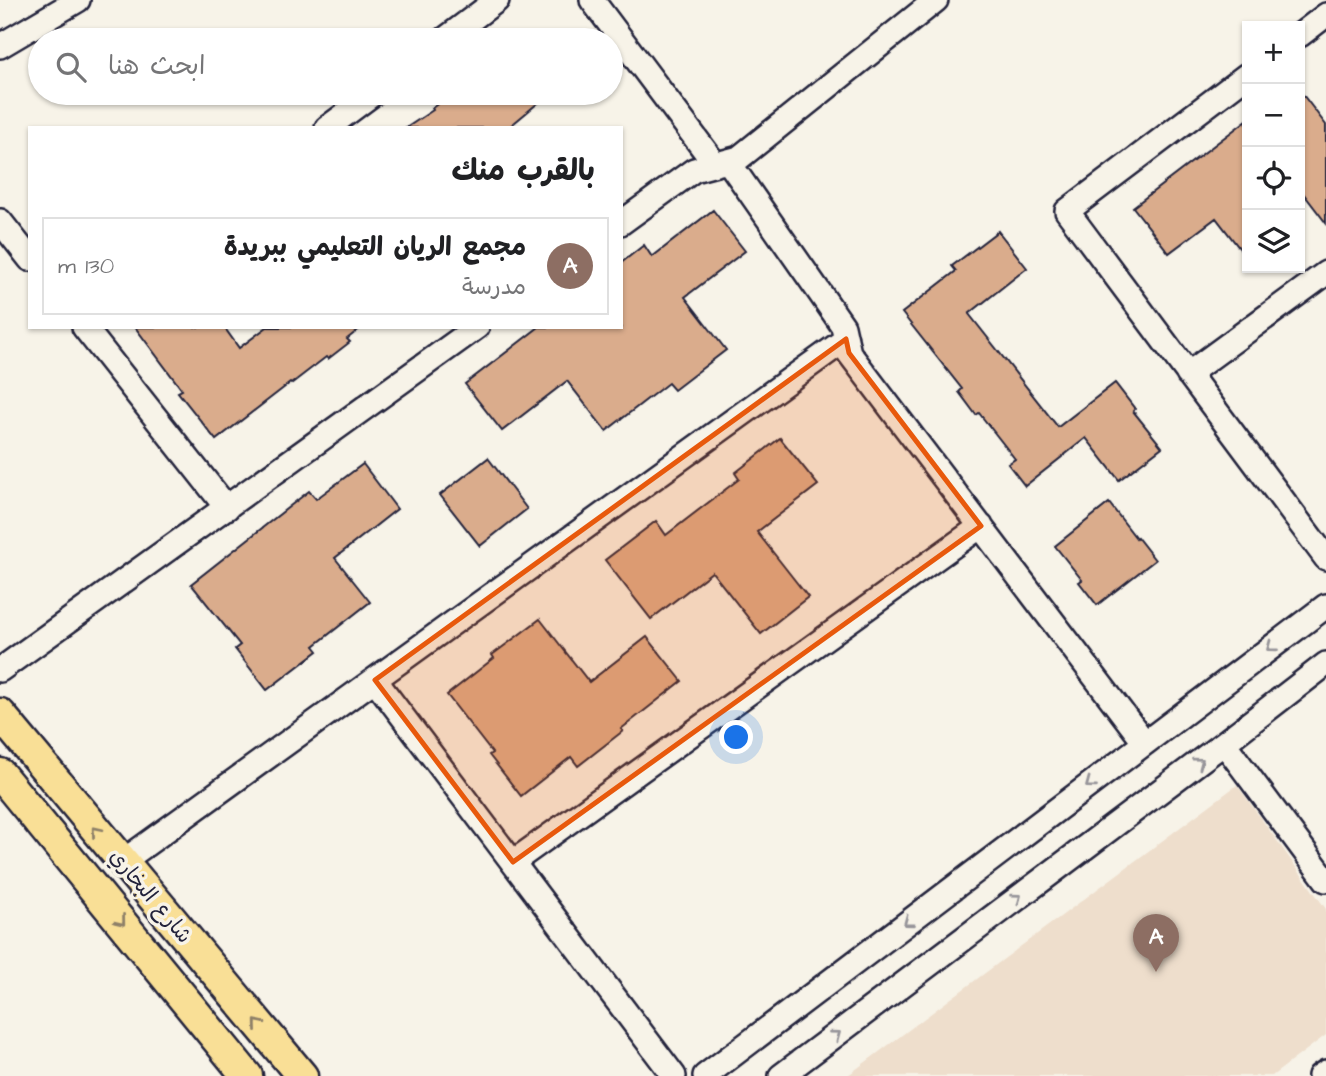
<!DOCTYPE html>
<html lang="ar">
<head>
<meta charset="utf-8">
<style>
  body { margin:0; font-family:"Architects Daughter","Playpen Sans Arabic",sans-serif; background:#f2f2f2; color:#202124; direction:rtl }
  .controls { position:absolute; right:21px; top:21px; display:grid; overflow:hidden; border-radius:0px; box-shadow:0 2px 5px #0004 }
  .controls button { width:63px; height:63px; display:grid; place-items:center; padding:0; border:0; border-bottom:2px solid #e0e0e0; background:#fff; color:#202124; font:35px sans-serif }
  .you { position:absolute; left:737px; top:738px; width:24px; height:24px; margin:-18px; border:5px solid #fff; border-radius:50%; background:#1a73e8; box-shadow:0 0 0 10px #1a73e833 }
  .badge { display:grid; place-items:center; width:46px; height:46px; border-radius:50%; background:#ea580c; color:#fff; font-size:23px; font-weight:700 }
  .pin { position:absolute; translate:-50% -58px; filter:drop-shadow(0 2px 4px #0008) }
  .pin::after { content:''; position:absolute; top:37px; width:24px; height:21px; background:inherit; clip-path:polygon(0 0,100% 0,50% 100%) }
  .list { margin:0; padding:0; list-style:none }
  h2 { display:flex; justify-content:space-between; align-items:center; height:91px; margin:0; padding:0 28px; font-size:30px }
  h2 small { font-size:23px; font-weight:400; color:#757577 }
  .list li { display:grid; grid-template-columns:46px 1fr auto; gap:21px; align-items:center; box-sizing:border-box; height:98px; margin:0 14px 14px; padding:0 14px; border:2px solid #e0e0e0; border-radius:0px }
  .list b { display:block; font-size:26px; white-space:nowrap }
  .list p { margin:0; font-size:23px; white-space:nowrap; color:#757577 }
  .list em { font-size:23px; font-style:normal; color:#757577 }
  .icon { flex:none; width:38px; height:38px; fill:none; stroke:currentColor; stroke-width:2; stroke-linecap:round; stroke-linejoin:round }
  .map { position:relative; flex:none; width:1326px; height:1076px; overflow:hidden; direction:ltr }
  .search { position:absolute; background:#fff; box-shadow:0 2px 5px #0004; left:28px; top:28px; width:595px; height:77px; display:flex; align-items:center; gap:18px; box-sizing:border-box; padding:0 24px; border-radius:38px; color:#757577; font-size:26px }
  .panel { position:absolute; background:#fff; box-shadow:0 2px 5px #0004; left:28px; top:126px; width:595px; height:203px; border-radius:0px; direction:rtl }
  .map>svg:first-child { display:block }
  .built { fill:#eedecc }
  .building { fill:#daac8c; stroke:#22223b; stroke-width:2 }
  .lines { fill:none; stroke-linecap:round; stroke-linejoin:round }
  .minor-casing { stroke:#22223b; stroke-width:28 }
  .major-casing { stroke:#22223b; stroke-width:35 }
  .minor { stroke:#f7f3e8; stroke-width:23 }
  .major { stroke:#f9df96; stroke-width:30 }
  .oneway { stroke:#97959a }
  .oneway2 { stroke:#8e8068 }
  .marked { fill:#e8590c; fill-opacity:0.2; stroke:#e8590c; stroke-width:5; stroke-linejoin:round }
  .labels { text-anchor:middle; stroke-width:7; stroke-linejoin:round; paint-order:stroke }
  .street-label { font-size:21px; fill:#22223b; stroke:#f7f3e8 }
</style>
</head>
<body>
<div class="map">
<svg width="1326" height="1076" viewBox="0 0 1326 1076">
  <rect width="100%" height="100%" fill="#f7f3e8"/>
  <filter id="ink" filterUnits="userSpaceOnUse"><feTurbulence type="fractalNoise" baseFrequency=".0143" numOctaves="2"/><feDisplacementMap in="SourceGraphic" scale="14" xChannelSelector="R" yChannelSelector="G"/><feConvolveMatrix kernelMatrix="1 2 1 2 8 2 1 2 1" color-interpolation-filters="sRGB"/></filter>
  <g filter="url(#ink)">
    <!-- built -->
    <path class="built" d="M 1237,785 L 1326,909 L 1326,1035 L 1272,1076 L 847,1076 Z"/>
    <!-- building -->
    <path class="building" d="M 1300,91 L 1326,125 L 1326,223 L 1300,189 Z
      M 452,93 L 550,93 L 508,128 L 406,128 L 433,110 L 432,108 Z
      M 1247,120 L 1247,258 L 1216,218 L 1169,253 L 1133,207 Z
      M 713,210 L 745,251 L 685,297 L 726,350 L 674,390 L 668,383 L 606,431 L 567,381 L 502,431 L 465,384 L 539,327 L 621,327 L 621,263 L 644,245 L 652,257 Z
      M 998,231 L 1027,268 L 969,314 L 1058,427 L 1115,383 L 1135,409 L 1133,411 L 1162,447 L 1119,480 L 1086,438 L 1025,486 L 1008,464 L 1015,459 L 979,413 L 976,415 L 959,392 L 962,389 L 902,313 L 956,271 L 952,266 Z
      M 135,327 L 224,327 L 239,348 L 267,327 L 362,327 L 347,339 L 350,342 L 328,359 L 326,357 L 291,384 L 290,383 L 216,440 L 178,392 L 182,390 Z
      M 780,438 L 818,485 L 757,532 L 808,597 L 761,634 L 712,572 L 651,619 L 605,560 L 656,521 L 666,535 L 739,479 L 735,473 Z
      M 488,458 L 527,509 L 480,546 L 440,495 Z
      M 363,464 L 397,509 L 335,558 L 370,602 L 314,646 L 318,651 L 267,690 L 235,649 L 240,645 L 191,584 L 309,491 L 316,499 Z
      M 1109,503 L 1136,538 L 1137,537 L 1155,560 L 1097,605 L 1079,582 L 1082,580 L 1055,546 Z
      M 540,619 L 589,682 L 647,637 L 682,681 L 621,729 L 623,731 L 578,766 L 571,757 L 521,796 L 489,755 L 492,753 L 447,695 L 494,658 L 492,655 Z"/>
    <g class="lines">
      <!-- minor casing -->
      <g class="minor-casing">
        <path id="minor" d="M 592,0 L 715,164
          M 1300,35 L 1326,15
          M 444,40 L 497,0
          M 0,46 L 78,0
          M 1247,75 L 1067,211 L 1326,558
          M 327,128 L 374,93
          M 728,161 L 843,326 L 849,353 L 1145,743
          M 0,221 L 30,259
          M 621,223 L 694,170 L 739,158 L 936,0
          M 84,327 L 227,508
          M 1188,374 L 1326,273
          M 0,670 L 477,327
          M 375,680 L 674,1076
          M 1224,743 L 1326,880
          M 122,862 L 846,339
          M 513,862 L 981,526
          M 705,1076 L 1326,606
          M 781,1076 L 1224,743 L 1326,664
          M 1320,1076 L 1326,1072"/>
      </g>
      <!-- major casing -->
      <g class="major-casing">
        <path id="major" d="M 0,714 L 302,1076
          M 0,774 L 247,1076"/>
      </g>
      <!-- minor -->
      <use href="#minor" class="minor"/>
      <!-- major -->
      <use href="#major" class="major"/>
    </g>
    <!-- one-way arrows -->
    <defs><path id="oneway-chevron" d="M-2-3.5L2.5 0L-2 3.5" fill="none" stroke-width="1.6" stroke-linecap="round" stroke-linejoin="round" transform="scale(1.75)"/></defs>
    <g class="oneway">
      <use href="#oneway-chevron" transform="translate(1271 647) rotate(143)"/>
      <use href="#oneway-chevron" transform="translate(1199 762) rotate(-37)"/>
      <use href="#oneway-chevron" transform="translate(1090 784) rotate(143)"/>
      <use href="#oneway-chevron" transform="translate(1017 898) rotate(-37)"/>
      <use href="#oneway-chevron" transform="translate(908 922) rotate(143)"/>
      <use href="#oneway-chevron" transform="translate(836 1035) rotate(-37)"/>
    </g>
    <g class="oneway2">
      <use href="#oneway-chevron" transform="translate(96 831) rotate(-130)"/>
      <use href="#oneway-chevron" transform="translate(121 921) rotate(51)"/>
      <use href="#oneway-chevron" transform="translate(258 1024) rotate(-130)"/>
    </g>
  </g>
  <!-- marked area -->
  <path class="marked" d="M 846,339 L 849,353 L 981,526 L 513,862 L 375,680 Z"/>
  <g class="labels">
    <!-- street labels -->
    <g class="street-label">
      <text transform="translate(151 896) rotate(50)" y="7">شارع البخاري</text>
    </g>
  </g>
</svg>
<div class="controls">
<button>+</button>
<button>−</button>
<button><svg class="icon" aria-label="locate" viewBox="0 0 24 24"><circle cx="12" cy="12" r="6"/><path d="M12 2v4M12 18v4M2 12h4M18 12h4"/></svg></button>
<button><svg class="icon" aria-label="layers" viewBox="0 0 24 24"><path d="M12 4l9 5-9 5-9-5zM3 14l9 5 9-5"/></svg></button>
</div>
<div class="you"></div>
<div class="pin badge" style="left:1156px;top:972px;background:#8d6e63">A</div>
<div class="search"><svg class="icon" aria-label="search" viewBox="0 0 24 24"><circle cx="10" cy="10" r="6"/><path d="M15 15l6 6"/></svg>ابحث هنا</div>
<section class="panel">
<h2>بالقرب منك<small></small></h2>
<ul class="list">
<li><span class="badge" style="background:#8d6e63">A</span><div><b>مجمع الريان التعليمي ببريدة</b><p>مدرسة</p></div><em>130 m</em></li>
</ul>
</section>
</div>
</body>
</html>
